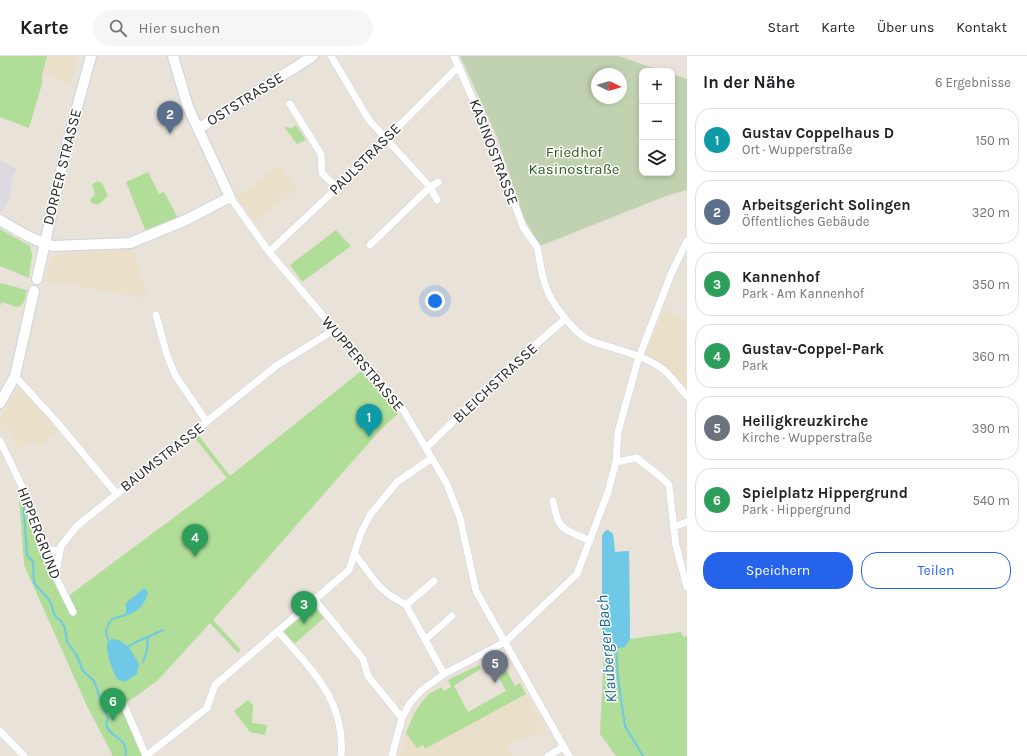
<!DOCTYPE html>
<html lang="de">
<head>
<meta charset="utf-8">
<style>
  body { margin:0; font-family:Karla,sans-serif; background:#f6f6f6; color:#202124 }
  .controls { position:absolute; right:12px; top:12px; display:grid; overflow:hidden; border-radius:8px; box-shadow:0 2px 6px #0003 }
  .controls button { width:36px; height:36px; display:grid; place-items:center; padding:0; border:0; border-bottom:1px solid #e0e0e0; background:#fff; color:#202124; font:20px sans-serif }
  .compass { position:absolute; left:591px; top:12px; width:36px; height:36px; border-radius:50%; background:#fff; box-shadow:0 2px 6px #0003; rotate:94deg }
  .you { position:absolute; left:435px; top:245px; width:14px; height:14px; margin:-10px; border:3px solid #fff; border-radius:50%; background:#1a73e8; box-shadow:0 0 0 6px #1a73e833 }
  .badge { display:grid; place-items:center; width:26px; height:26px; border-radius:50%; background:#2563eb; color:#fff; font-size:13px; font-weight:700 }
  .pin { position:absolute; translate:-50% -33px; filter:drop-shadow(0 1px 2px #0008) }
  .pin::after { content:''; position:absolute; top:21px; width:14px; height:12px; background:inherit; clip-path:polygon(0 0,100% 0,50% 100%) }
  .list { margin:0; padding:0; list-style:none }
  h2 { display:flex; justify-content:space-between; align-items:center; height:52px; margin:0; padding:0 16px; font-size:17px }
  h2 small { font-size:13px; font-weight:400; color:#757577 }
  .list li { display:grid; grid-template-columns:26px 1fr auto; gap:12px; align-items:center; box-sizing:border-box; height:64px; margin:0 8px 8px; padding:0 8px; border:1px solid #e0e0e0; border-radius:16px }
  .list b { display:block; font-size:15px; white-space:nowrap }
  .list p { margin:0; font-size:13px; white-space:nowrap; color:#757577 }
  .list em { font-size:13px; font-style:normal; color:#757577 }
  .actions { display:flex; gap:8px; padding:12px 16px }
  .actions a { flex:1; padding:9px 0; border:1px solid #2563eb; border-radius:16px; text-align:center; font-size:14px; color:#2563eb }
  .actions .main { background:#2563eb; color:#fff }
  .icon { flex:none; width:22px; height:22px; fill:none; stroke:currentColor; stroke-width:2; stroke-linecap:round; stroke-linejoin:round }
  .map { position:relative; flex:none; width:687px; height:700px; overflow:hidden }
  header { display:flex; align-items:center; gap:24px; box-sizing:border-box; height:56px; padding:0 20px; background:#fff; border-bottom:1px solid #e0e0e0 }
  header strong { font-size:19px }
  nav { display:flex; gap:22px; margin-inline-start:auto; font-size:14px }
  .search { width:280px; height:36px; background:#f6f6f6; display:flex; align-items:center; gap:10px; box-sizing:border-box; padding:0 14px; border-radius:22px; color:#757577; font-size:15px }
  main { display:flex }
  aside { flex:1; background:#fff }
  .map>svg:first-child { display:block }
  .industrial { fill:#dcd9e1 }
  .education { fill:#eadfc8 }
  .green { fill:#b0dd97 }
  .cemetery { fill:#c1d2b1; fill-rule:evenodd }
  .water { fill:#70c8e7 }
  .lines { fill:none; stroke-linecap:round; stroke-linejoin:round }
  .stream { stroke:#70c8e7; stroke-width:2 }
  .street-casing { stroke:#ced2df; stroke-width:8 }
  .secondary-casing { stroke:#ced2df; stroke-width:12 }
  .street { stroke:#fff; stroke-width:7 }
  .secondary { stroke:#fff; stroke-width:10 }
  .labels { text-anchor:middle; stroke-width:3; stroke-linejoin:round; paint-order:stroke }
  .street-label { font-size:15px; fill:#272727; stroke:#fff }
  .park-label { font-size:15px; fill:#2a5e1c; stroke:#fff }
  .water-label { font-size:16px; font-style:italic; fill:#14658e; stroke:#fff }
</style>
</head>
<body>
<header>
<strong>Karte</strong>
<div class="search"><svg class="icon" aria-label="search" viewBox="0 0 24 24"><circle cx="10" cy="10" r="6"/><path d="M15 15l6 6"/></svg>Hier suchen</div>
<nav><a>Start</a><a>Karte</a><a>Über uns</a><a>Kontakt</a></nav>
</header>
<main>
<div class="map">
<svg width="687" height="700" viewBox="0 0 687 700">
  <rect width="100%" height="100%" fill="#e9e2d9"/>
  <!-- industrial -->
  <path class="industrial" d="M 0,104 L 17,113 L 12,122 L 10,142 L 2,155 L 0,155 Z"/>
  <!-- education -->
  <path class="education" d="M 47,0 L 79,0 L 71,28 L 42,19 Z
    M 279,110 L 297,133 L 255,165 L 237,141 Z
    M 133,193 L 146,234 L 145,242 L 45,225 L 49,207 L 53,201 L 59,198 Z
    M 664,253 L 687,264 L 687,335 L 662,308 L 645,298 Z
    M 19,333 L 29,341 L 57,375 L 38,391 L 34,385 L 23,392 L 20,390 L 17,392 L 10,377 L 6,379 L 0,370 L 0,362 L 14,337 Z
    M 526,638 L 547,677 L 524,682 L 507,690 L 512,700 L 400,700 L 406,677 L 417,692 L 423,689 L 426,693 Z"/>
  <!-- green -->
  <path class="green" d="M 0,0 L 47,0 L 42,19 L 42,28 L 29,72 L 0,61 Z
    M 296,69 L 306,84 L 297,88 L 284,71 L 291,72 Z
    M 148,116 L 159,138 L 164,136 L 178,162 L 146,176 L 126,126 Z
    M 97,125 L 102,127 L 108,140 L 98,149 L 91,147 L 90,144 L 95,138 L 92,129 Z
    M 0,173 L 30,190 L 32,198 L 29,222 L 0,210 Z
    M 336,174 L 351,190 L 302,226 L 290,209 Z
    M 0,227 L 27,234 L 24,246 L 21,250 L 16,251 L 2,246 L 0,250 Z
    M 361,315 L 398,358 L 382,372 L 213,564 L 241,594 L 238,597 L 210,567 L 158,624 L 124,649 L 146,700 L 113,700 L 87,650 L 24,509 L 19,441 L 25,437 L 42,493 L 67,541 L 227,422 L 195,382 L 199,380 L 230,420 Z
    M 608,474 L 613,478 L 615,496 L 629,495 L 630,583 L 681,576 L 683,581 L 687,580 L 687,700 L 616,700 L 600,678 L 604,594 L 602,592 L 602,480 L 605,475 Z
    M 314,550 L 324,562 L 294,588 L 283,575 Z
    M 479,609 L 481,613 C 472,618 461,625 454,630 L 468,656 L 506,635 L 498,620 L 507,615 L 515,630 L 520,627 L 526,638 L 425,693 L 423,689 L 417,692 L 406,677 C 412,662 417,649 429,638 C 432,636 438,633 441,631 L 444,635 L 451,631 L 448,624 Z
    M 248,644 L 253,649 L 252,667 L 267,669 L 265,679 L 250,676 L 234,655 Z"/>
  <!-- cemetery -->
  <path class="cemetery" d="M 460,0 L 619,0 L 661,15 L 642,15 L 642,117 L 672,117 L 672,18 L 687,23 L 687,134 L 666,140 L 540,190 L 524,162 L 497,81 ZM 597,18 L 621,18 L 621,42 L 597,42 Z"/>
  <!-- water -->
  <path class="water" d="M 608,474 L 613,478 L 615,496 L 629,495 L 630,583 L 625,591 L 605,594 L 602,592 L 602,480 L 605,475 Z
    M 144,532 L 148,536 C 147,546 136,558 126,559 L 126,547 Z
    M 111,583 C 126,583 132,596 139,608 L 137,618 L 125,626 L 118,624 C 111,613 107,599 107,587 Z"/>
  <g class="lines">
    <!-- stream -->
    <path class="stream" d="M 23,442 L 27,499 L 33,506 L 34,527 L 50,545 L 55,560 L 61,565 L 65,572 L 67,586 L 76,598 L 83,615 L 93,624 L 96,630 L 103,652 L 108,662 L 106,669 C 111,681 124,683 125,690 C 126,693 125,697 126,700
      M 110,566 L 112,563 L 126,559
      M 108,584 L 106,575 L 109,567
      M 134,587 L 163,574
      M 616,590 L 618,622 L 625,670 L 643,700
      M 128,591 L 132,588
      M 143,606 L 147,594 L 148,581"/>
    <!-- street casing -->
    <g class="street-casing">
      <path id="street" d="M 331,0 L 369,64 L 430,131 L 437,144
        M 454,0 L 492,87 L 523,171 L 537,191
        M 290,48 L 321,98 L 322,117 L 337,132
        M 230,141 L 269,196 L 404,355 L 447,428 L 460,462 L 476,535 L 569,700
        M 370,189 L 430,131 L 438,126
        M 538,195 C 543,228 547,243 570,268 C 576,275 581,280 589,284 C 612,293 638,297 660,311 C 671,319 678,330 687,340
        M 269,196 L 337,132 L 459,10
        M 156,259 L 167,299 L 175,319 L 207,366
        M 15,320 L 56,365 L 116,437
        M 0,385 L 4,393
        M 426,392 L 502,318 L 565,263
        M 6,397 L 25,437 L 42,493 L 73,556
        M 616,406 L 637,402 L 662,422 L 669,429 L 676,490 L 687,531
        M 553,445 C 559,477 564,472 590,485
        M 673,471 L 687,466
        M 42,493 L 59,495
        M 354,497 L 378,529 L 388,538 L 406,549 L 444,618
        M 55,521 L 61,490 L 77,470 L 276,310 L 334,274
        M 315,544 L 363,603 L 368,620 L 402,662
        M 406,549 L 434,525
        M 278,575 C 311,614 346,644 341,700
        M 425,584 L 452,560
        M 124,649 L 146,700
        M 0,675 L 24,700
        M 146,700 L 207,652 L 215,629 L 349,514 L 361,477 L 370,459 L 397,426 L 432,402
        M 392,700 L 402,662 L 410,647 L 422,634 L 444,618 L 505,586 L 577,518 L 608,436 L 616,406 L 618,376 L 638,304 L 671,218 L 687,185
        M 548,700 L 563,691"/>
    </g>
    <!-- secondary casing -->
    <g class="secondary-casing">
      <path id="secondary" d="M 198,73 L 313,0
        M 0,164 C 17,174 34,185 53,190 L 130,187 L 186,164 L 230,141 L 188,51 L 173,0
        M 37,223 L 66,92 L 91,0
        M 0,347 L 15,320 L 34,235"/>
    </g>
    <!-- street -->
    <use href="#street" class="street"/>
    <!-- secondary -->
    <use href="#secondary" class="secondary"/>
  </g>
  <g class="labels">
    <!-- street labels -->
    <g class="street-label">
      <text transform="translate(245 43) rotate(-32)" y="5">OSTSTRASSE</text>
      <text transform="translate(494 96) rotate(69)" y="5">KASINOSTRASSE</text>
      <text transform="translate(365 103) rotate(-45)" y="5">PAULSTRASSE</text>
      <text transform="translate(62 111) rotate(-76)" y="5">DORPER STRASSE</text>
      <text transform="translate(363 308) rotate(50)" y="5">WUPPERSTRASSE</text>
      <text transform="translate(495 327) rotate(-43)" y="5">BLEICHSTRASSE</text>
      <text transform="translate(162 401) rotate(-38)" y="5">BAUMSTRASSE</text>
      <text transform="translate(39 477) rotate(69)" y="5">HIPPERGRUND</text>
    </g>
    <!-- park labels -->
    <g class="park-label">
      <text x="574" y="101">Friedhof<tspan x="574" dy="17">Kasinostraße</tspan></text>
    </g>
    <!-- water labels -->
    <g class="water-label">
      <text transform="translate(606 593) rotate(-95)" y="6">Klauberger Bach</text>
    </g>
  </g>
</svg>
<div class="controls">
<button>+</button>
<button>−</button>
<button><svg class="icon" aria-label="layers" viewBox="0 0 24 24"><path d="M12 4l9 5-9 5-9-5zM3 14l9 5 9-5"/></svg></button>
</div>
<svg class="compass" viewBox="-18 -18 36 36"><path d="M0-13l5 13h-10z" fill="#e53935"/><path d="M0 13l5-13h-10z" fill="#757577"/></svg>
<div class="you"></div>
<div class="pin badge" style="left:369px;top:381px;background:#0f9aa8">1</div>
<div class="pin badge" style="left:170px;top:78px;background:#5c6f8a">2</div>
<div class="pin badge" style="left:304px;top:568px;background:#2e9e5b">3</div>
<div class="pin badge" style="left:195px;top:501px;background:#2e9e5b">4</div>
<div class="pin badge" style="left:495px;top:627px;background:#6b7280">5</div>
<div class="pin badge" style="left:113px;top:665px;background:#2e9e5b">6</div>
</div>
<aside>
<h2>In der Nähe<small>6 Ergebnisse</small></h2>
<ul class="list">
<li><span class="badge" style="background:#0f9aa8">1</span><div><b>Gustav Coppelhaus D</b><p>Ort · Wupperstraße</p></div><em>150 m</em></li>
<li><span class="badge" style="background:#5c6f8a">2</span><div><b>Arbeitsgericht Solingen</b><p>Öffentliches Gebäude</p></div><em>320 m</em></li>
<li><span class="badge" style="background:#2e9e5b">3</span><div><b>Kannenhof</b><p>Park · Am Kannenhof</p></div><em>350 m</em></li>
<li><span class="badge" style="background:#2e9e5b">4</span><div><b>Gustav-Coppel-Park</b><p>Park</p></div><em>360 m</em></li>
<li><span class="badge" style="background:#6b7280">5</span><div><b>Heiligkreuzkirche</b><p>Kirche · Wupperstraße</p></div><em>390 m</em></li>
<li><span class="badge" style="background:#2e9e5b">6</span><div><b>Spielplatz Hippergrund</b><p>Park · Hippergrund</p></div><em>540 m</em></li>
</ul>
<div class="actions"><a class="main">Speichern</a><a>Teilen</a></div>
</aside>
</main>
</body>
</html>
